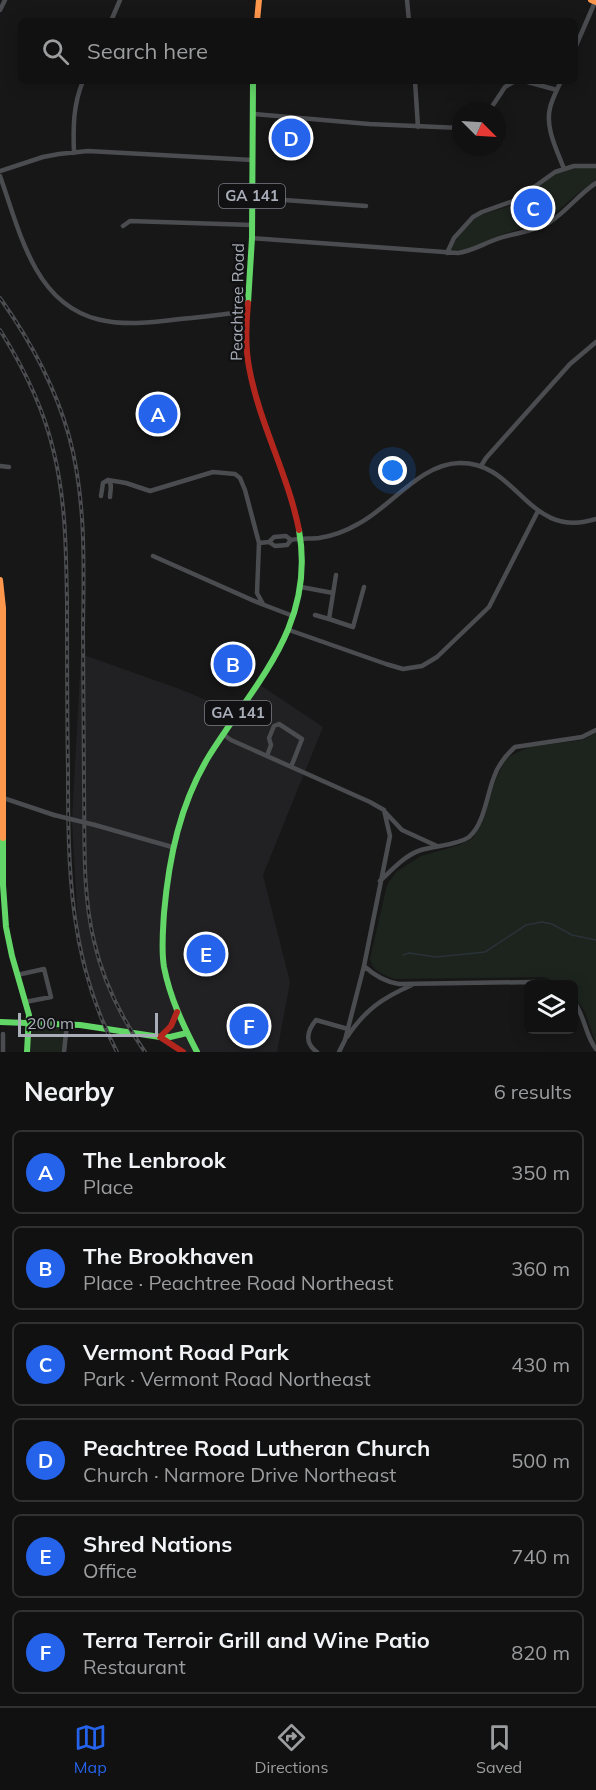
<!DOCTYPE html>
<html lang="en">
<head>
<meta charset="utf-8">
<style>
  body { margin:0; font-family:Mulish,sans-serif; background:#1e1f1f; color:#f1f3f6 }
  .controls { position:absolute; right:18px; bottom:18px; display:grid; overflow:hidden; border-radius:9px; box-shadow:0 3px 15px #0003 }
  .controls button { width:54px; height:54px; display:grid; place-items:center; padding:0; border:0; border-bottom:2px solid #303131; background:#111; color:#f1f3f6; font:30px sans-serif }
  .compass { position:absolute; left:452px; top:102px; width:54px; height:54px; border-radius:50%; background:#111; box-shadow:0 3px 15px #0003; rotate:114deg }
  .scale { position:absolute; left:18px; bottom:15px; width:140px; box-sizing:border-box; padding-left:6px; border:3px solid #a8adb8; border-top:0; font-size:16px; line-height:21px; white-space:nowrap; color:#a8adb8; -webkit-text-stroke:4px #111113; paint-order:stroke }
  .you { position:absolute; left:393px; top:471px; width:21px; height:21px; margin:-15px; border:4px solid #fff; border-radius:50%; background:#1a73e8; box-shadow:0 0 0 9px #1a73e833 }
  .badge { display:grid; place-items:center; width:39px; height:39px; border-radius:50%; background:#2563eb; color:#fff; font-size:20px; font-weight:700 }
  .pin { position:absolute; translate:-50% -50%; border:3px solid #fff; box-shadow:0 2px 6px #0006 }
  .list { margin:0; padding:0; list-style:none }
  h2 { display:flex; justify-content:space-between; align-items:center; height:78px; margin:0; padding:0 24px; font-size:26px }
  h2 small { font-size:20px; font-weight:400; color:#9c9d9f }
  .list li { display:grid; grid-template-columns:39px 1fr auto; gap:18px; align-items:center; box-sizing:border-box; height:84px; margin:0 12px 12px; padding:0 12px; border:2px solid #303131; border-radius:9px }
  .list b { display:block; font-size:22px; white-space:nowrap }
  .list p { margin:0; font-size:20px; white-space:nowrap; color:#9c9d9f }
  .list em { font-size:20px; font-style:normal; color:#9c9d9f }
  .icon { flex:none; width:33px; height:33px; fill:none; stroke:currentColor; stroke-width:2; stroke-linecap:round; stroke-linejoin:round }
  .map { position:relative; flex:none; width:596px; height:1052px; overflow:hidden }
  .search { position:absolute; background:#111; box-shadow:0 3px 15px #0003; left:18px; right:18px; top:18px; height:66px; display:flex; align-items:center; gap:15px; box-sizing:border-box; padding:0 21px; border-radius:9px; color:#9c9d9f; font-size:22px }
  .sheet { height:654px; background:#111 }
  nav { display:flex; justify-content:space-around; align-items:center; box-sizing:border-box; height:84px; border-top:2px solid #303131; background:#111; font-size:16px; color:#9c9d9f }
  nav a { display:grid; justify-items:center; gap:3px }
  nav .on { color:#2563eb }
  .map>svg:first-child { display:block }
  .built { fill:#212123 }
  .green { fill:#1d241e }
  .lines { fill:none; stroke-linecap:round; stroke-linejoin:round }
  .stream { stroke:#2a3239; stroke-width:1.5 }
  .street { stroke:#4b4c50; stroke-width:4.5 }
  .fast { stroke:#63d668; stroke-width:6 }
  .slow { stroke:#ff974d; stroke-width:6 }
  .jam { stroke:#b3261e; stroke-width:6 }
  .rail-casing { stroke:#4b4c4f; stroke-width:4 }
  .rail { stroke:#111113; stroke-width:1.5; stroke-dasharray:4.5; stroke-linecap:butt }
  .street-bridge { stroke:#4b4c50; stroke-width:4.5 }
  .labels { text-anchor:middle; stroke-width:5; stroke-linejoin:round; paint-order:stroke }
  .shield { fill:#111113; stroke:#7b7e86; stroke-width:1.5 }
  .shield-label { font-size:15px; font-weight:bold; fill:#a8adb8 }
  .street-label { font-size:16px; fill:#a8adb8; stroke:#111113 }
</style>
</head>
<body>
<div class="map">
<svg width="596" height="1052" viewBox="0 0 596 1052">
  <rect width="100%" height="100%" fill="#171717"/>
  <!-- built -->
  <path class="built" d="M 81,654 L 177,688 L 238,713 L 260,685 L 323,727 L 263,875 L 290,982 L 277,1052 L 181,1052 L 163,1040 L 125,1029 L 104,1028 L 80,960 L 72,822 Z"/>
  <!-- green -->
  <path class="green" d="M 596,167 L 596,180 L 578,193 L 546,221 L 500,235 L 469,250 L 452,250 L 451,248 C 457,239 463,228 471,222 C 481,212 497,211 509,206 C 524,199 535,188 547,179 C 562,168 579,167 596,167 Z
    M 596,733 L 596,1044 L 585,1012 L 574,996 L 574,984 L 560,984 L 544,977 L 394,979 C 383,974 373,972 370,959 L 387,885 L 396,872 L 421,856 L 460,845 L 473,838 L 482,823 L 494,784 L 506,758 L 529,747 L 583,740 Z
    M 67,1024 L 63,1052 L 27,1052 L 30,1026 Z"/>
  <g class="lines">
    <!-- stream -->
    <path class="stream" d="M 403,955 L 409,953 L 436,957 L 485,952 L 526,925 L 542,922 L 552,924 L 572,935 L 596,940"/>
    <!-- street -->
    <path class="street" d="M 407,0 L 409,21
      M 0,10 L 5,0
      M 111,21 L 120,0
      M 575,48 L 595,2
      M 415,81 L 418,127
      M 524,81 L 557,90
      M 561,81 C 557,90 552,99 550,108 C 545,128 557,150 564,169
      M 489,111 L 505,87 L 515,81
      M 253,114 L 369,124 L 461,128
      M 74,153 C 73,128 73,105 83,81
      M 0,171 L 43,157 L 59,154 L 88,151 L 252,160
      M 0,176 C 11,207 20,241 36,269 C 70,329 121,327 180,319 C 203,317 225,314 248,311
      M 252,193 L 264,194 L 271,199 L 366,206
      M 123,226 L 130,221 L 252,225
      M 251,238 L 458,253 C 472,251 483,244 497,239 C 514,233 534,232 550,222 C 567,211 579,194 596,183
      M 447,253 L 454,238 L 473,217 L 482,212 L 516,200 L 555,172 L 574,166 L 596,166
      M 0,466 L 9,467
      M 481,466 L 486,458 L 570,364 L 596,342
      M 108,480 L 126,483 L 150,491 L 213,472 L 235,474 L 240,478 L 245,490 L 259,543 L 257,593 L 263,604
      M 108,480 C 113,484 110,491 110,497
      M 101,496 L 103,483 L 108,480
      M 269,542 L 274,537 L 286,536 L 291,540
      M 259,543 L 269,542 L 275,546 L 287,545 L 291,540 C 301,538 310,539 319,538 C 332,536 346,531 358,524 C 391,507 420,464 459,463 C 518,461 528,541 596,519
      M 153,556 L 259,603 L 293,616
      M 301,587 L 333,593
      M 315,615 L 329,619 L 336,575
      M 329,619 L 353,627 L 364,587
      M 289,630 L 386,664 L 403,669 L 422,666 L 437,657 L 489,607 L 538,511
      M 224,735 L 231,740 L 370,802 L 384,810 L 390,836 L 364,966 L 345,1040 L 339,1052
      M 267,756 L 271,745 L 269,738 L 274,726 L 279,724 L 302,739 L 291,767
      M 0,797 L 54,815
      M 385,812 L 402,830 L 437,846
      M 95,825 L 172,847
      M 380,881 C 392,870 405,855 421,850 C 434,846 458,845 469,837 C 484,825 487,794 494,777 C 498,765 505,756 515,747 L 582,737 L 596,730
      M 364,966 C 375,976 385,982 399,984 L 534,982 L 547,984
      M 17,975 L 44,969 L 51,997 L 25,1002
      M 574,1002 C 585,1016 585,1035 596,1049
      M 347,1037 C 365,1010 382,998 412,985
      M 3,1052 L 3,1034
      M 64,1052 L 67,1024
      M 317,1052 C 304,1043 307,1031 316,1020 L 348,1029"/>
    <!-- fast -->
    <path class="fast" d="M 248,303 L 252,238 L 253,81
      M 3,838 L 3,885 L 6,927 L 12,956 L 29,1015 L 27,1052
      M 0,1022 L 80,1025 L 160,1037 L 170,1037 L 187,1033
      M 197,1052 C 183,1025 170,998 164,967 C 161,949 163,931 164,913 C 169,857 180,804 209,756 C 255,682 316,626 299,530"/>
    <!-- slow -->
    <path class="slow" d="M 591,0 L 596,2
      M 257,21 L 259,0
      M 0,580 L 3,608 L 3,838"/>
    <!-- jam -->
    <path class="jam" d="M 248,303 C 246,324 245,346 249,367 C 259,423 288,474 299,530
      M 177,1012 L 171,1026 L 160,1037 L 183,1052"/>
    <!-- rail casing -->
    <g class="rail-casing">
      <path id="rail" d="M 0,298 C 30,340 55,386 69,436 C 86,498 84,565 83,629 C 83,682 84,735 84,788 C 85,838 82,892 94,941 C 103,981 122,1019 145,1052
        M 0,330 C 24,368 44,409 54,453 C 66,503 66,552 67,602 C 67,658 67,714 68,770 C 68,871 69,960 117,1052"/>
    </g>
    <!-- rail -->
    <use href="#rail" class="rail"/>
    <!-- street-bridge -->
    <path class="street-bridge" d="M 54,815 L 95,825"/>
  </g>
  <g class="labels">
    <!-- shield labels -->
    <g class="shield">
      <rect x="219" y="184" width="66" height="24" rx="4.5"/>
      <rect x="205" y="701" width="66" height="24" rx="4.5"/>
    </g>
    <g class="shield-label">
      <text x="252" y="201">GA 141</text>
      <text x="238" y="718">GA 141</text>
    </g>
    <!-- street labels -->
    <g class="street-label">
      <text transform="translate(237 302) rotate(-89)" y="6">Peachtree Road</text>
    </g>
  </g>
</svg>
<div class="controls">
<button><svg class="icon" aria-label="layers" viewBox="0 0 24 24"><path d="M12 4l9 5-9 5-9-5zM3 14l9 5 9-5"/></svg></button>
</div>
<svg class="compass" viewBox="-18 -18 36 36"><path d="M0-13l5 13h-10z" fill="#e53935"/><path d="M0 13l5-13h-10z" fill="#9c9d9f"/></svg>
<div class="scale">200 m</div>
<div class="you"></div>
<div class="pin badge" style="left:158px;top:414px">A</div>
<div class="pin badge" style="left:233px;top:664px">B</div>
<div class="pin badge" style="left:533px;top:208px">C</div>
<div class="pin badge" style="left:291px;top:138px">D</div>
<div class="pin badge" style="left:206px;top:954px">E</div>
<div class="pin badge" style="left:249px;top:1026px">F</div>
<div class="search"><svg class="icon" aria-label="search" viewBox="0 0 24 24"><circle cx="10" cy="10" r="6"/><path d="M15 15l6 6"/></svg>Search here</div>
</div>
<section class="sheet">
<h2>Nearby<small>6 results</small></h2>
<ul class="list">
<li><span class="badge">A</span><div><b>The Lenbrook</b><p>Place</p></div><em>350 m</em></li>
<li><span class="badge">B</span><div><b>The Brookhaven</b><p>Place · Peachtree Road Northeast</p></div><em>360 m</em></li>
<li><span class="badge">C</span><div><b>Vermont Road Park</b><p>Park · Vermont Road Northeast</p></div><em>430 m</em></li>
<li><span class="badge">D</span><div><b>Peachtree Road Lutheran Church</b><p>Church · Narmore Drive Northeast</p></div><em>500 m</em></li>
<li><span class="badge">E</span><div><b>Shred Nations</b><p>Office</p></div><em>740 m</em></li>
<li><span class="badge">F</span><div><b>Terra Terroir Grill and Wine Patio</b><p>Restaurant</p></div><em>820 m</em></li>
</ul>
</section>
<nav>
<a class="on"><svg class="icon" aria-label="map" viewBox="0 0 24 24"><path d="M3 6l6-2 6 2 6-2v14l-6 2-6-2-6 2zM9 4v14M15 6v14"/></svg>Map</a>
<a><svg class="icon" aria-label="directions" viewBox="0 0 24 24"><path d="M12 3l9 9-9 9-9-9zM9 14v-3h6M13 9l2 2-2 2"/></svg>Directions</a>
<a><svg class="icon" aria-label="saved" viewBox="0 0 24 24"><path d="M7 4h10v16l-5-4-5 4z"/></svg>Saved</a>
</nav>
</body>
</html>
